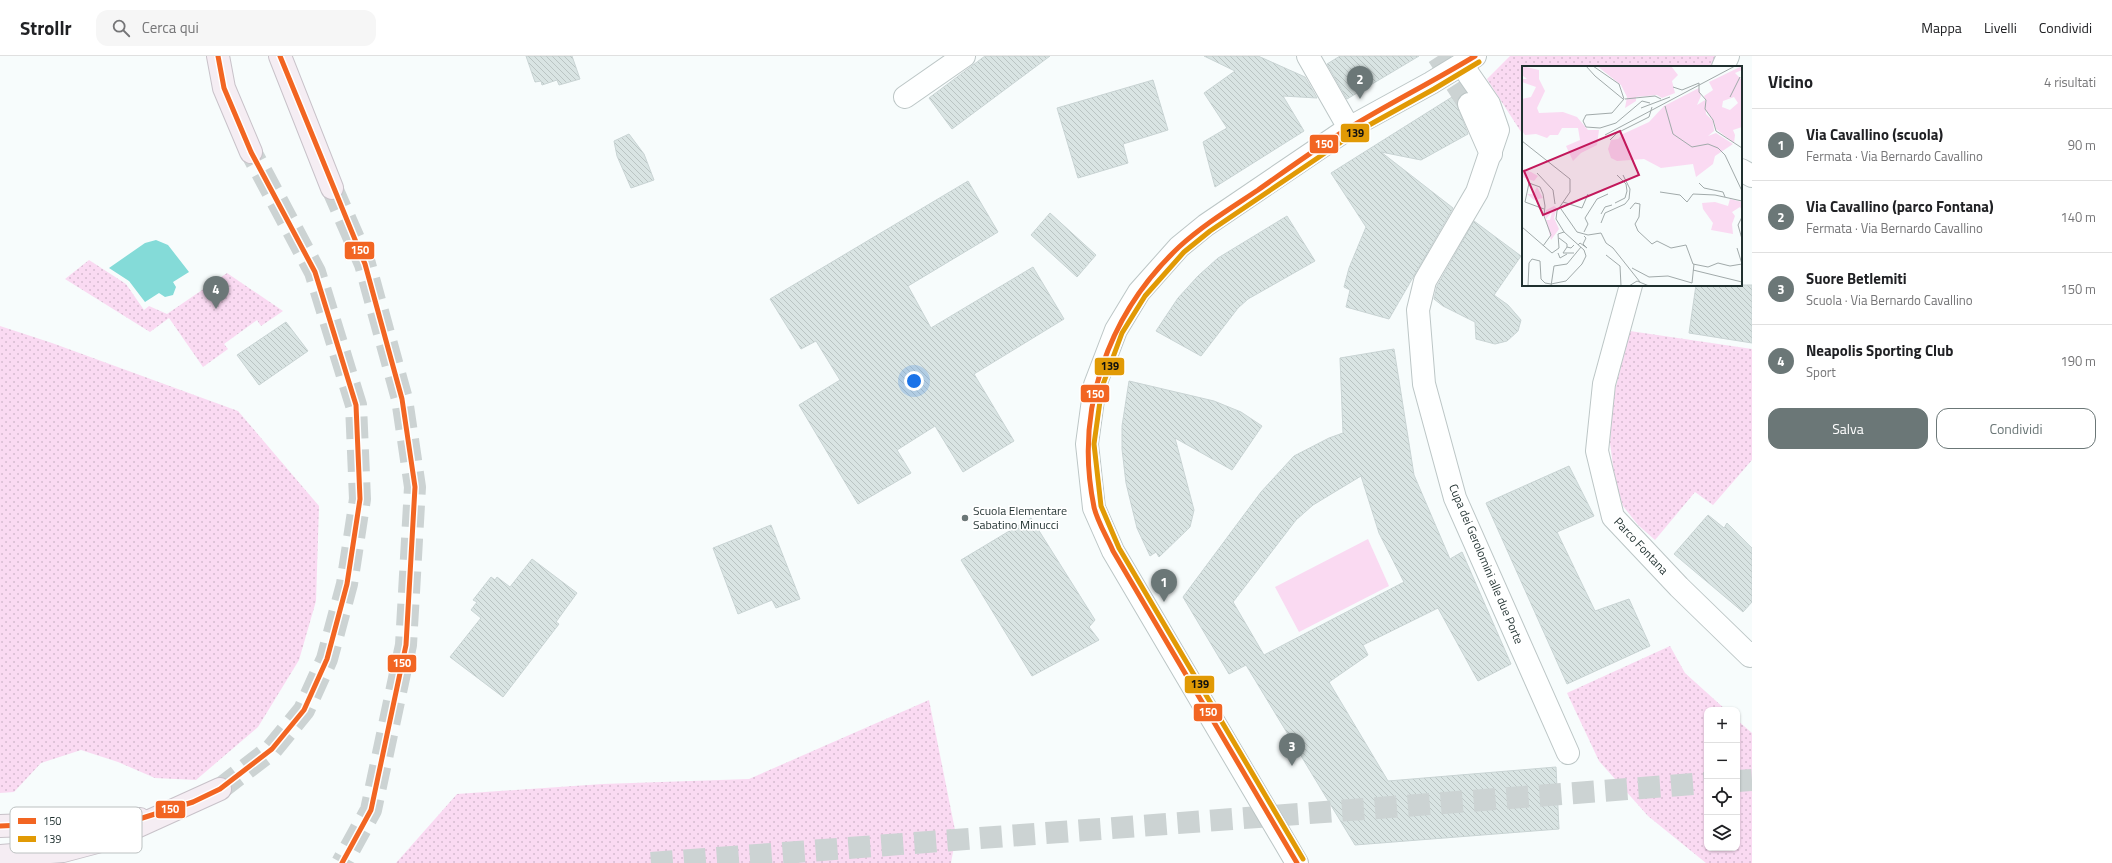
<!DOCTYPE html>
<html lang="it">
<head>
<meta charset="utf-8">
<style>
  body { margin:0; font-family:"Titillium Web",sans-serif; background:#f6f6f6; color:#202124 }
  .controls { position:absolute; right:12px; bottom:12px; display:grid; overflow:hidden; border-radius:8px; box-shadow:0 1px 3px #0004 }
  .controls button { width:36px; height:36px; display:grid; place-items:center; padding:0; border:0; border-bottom:1px solid #e0e0e0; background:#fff; color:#202124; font:20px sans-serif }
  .you { position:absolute; left:914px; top:325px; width:14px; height:14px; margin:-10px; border:3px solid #fff; border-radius:50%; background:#1a73e8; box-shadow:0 0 0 6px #1a73e833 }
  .badge { display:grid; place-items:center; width:26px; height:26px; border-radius:50%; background:#6b7777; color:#fff; font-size:13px; font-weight:700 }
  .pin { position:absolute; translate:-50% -33px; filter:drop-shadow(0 1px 2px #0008) }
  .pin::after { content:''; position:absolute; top:21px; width:14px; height:12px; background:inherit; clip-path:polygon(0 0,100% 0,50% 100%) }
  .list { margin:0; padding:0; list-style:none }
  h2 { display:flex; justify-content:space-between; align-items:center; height:52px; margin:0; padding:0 16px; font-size:17px }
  h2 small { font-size:13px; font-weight:400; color:#757577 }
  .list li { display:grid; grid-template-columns:26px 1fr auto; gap:12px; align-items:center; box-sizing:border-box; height:72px; padding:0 16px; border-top:1px solid #e0e0e0 }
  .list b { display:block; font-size:15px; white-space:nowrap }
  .list p { margin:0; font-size:13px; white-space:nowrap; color:#757577 }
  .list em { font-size:13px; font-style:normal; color:#757577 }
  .actions { display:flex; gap:8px; padding:12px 16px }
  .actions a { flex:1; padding:9px 0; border:1px solid #6b7777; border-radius:12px; text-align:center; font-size:14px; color:#6b7777 }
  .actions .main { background:#6b7777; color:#fff }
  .icon { flex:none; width:22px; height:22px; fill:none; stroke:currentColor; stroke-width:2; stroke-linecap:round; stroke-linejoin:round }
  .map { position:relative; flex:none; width:1752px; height:807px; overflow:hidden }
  header { display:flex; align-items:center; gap:24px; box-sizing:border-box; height:56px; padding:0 20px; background:#fff; border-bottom:1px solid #e0e0e0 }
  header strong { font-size:19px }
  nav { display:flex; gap:22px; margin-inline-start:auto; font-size:14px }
  .search { width:280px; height:36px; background:#f6f6f6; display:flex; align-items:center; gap:10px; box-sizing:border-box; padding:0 14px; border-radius:12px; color:#757577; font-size:15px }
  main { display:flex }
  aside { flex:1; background:#fff }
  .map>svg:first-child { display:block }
  .green { fill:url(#green-dots) }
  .pitch { fill:#fadaf2 }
  .water { fill:#84dbd8 }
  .building { fill:url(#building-back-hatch); stroke:#c9d4d4; fill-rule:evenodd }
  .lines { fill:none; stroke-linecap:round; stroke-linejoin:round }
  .street-tunnel { stroke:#ccd3d3; stroke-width:22; stroke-dasharray:22 11; stroke-linecap:butt }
  .highway-tunnel { stroke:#ccd3d3; stroke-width:22; stroke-dasharray:22 11; stroke-linecap:butt }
  .street-casing { stroke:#bcc6c6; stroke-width:24 }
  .secondary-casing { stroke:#bcc6c6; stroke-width:24 }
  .highway-casing { stroke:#c8c2c9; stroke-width:24 }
  .street { stroke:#feffff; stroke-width:22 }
  .secondary { stroke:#feffff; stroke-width:22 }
  .highway { stroke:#f5edf3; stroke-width:22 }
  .bus-1-casing { stroke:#fff; stroke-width:8 }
  .bus-2-casing { stroke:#fff; stroke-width:8 }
  .bus-1 { stroke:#f26522; stroke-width:5 }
  .bus-2 { stroke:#e19a05; stroke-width:5 }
  .poi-dot { fill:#6b7777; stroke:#fff; stroke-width:1.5 }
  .labels { text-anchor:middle; stroke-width:3.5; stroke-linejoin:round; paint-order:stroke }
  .poi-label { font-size:12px; fill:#1f302f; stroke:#fff; text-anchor:start }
  .street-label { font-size:12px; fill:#1f302f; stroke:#fff }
  .inset-road { fill:none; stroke:#a1aaaa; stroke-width:1 }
  .view { fill:#c2185b; fill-opacity:0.15; stroke:#c2185b; stroke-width:2 }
  .inset-edge { fill:none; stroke:#1f302f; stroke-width:2 }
  .key { fill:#fff; stroke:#bcc1c1; stroke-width:1 }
  .key-label { font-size:11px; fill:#1f302f }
  .line-badge { stroke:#fff; stroke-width:1.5 }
  .badge-label { font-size:11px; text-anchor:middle; font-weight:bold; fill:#fff }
  .pale-badge-label { font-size:11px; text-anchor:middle; font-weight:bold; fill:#111 }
</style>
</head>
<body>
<header>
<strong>Strollr</strong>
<div class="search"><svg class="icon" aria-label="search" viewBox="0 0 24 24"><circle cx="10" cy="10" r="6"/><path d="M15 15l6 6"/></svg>Cerca qui</div>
<nav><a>Mappa</a><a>Livelli</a><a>Condividi</a></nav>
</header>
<main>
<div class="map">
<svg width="1752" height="807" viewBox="0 0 1752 807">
  <defs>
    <pattern id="green-dots" width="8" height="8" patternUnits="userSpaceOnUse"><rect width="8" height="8" fill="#fadaf2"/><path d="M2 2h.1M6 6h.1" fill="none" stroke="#d6bbd0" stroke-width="1.8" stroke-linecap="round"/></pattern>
    <pattern id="building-back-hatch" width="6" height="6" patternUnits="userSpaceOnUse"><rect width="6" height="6" fill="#d9e4e3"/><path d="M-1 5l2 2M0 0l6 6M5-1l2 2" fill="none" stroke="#bac4c3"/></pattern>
  </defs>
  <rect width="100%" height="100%" fill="#f7fcfc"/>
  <!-- green -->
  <path class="green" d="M 1510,0 L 1717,0 L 1713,11 L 1523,11 L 1523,79 L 1487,23 Z
    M 89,204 L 126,228 L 144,254 L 149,250 L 167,258 L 227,217 L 283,255 L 261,270 L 257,264 L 224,288 L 228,293 L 203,311 L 169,262 L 150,276 L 65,223 Z
    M 0,270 L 52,287 L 238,355 L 319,450 L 316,545 L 299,604 L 258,671 L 196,724 L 155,722 L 118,706 L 81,694 L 41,707 L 14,736 L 0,737 Z
    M 1630,275 L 1752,293 L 1752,404 L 1713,449 L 1695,436 L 1655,484 L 1638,469 L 1623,450 L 1615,424 L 1610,387 L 1613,342 Z
    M 1670,590 L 1685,617 L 1726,654 L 1707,654 L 1707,792 L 1737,792 L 1737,664 L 1752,677 L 1752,807 L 1706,807 L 1648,760 L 1599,705 L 1567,637 Z
    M 929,644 L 956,779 L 951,807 L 396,807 L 457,738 L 603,728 L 749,723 Z"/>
  <!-- pitch -->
  <path class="pitch" d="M 1368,483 L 1389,530 L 1299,576 L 1275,531 Z"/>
  <!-- water -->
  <path class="water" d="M 156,184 L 168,189 L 189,216 L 173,226 L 176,231 L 173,239 L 165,241 L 159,237 L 145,246 L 129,225 L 109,212 L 145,187 Z"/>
  <!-- building -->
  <path class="building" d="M 526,0 L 572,0 L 580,23 L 559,29 L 557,24 L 542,29 L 541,25 L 535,26 Z
    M 985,0 L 1050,0 L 952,73 L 929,42 Z
    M 1204,0 L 1258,0 L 1305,21 L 1317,42 L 1283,40 L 1304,75 L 1215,131 L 1203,86 L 1227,72 L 1204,37 L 1235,15 Z
    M 1340,0 L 1419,0 L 1347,43 L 1327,8 Z
    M 1153,24 L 1168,74 L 1123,88 L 1128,107 L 1078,122 L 1057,52 Z
    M 1452,41 L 1457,49 L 1468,78 L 1421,104 L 1381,96 L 1453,152 L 1389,263 L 1346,251 L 1350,234 L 1344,231 L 1349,212 L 1366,171 L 1331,117 Z
    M 629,78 L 644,98 L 654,124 L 631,132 L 617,100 L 614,85 Z
    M 968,125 L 998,176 L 908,230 L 931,272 L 1033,211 L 1064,263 L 974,318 L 1014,385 L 963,416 L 935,370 L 897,394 L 911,417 L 858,448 L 799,349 L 840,324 L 816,285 L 801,293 L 770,243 Z
    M 1050,157 L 1096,199 L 1077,221 L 1031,179 Z
    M 1287,160 L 1315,205 L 1248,243 L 1238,252 L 1201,300 L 1156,275 L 1178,242 L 1198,220 L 1218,202 Z
    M 1474,165 L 1521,200 L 1494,239 L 1508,249 L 1521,264 L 1518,275 L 1507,285 L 1495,288 L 1476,283 L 1475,266 L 1443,250 L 1434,243 L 1437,230 Z
    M 1696,229 L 1752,229 L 1752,287 L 1689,277 Z
    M 286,266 L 308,295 L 259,329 L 237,299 Z
    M 1394,293 L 1414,419 L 1450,503 L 1462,496 L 1511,608 L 1478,625 L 1438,552 L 1363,589 L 1368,599 L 1329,626 L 1388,725 L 1556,711 L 1559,773 L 1355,789 L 1246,609 L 1229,618 L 1183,541 L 1261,436 L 1294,400 L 1329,382 L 1343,377 L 1340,302 ZM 1361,420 L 1379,477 L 1404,526 L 1264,599 L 1233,546 L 1296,464 L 1313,449 Z
    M 1129,325 L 1214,345 L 1241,356 L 1262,370 L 1232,414 L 1175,382 L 1194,454 L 1190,471 L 1159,501 L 1156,496 L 1150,500 L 1137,472 L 1126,427 L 1122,393 L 1122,370 Z
    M 1569,410 L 1594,460 L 1557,476 L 1595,555 L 1629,543 L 1650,590 L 1567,628 L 1486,447 Z
    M 1708,459 L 1724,472 L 1727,467 L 1752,492 L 1752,546 L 1743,556 L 1674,498 Z
    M 1031,462 L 1095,564 L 1089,571 L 1099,584 L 1032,620 L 961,504 Z
    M 771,469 L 800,543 L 776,552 L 772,544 L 738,558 L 713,492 Z
    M 532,503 L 577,537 L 556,566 L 559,568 L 503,641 L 450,601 L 481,562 L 471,554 L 477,546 L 473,544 L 491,521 L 495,524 L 497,521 L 510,531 Z"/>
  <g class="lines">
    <!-- street-tunnel -->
    <path class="street-tunnel" d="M 1438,0 L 1469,48"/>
    <!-- highway-tunnel -->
    <path class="highway-tunnel" d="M 332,132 L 365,208 L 402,343 L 415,431 L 406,589 L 371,754 L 342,807
      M 1737,725 L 1752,724
      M 220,733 L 272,693 L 304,654 L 327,603 L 347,528 L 360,443 L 356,349 L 315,216 L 251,96
      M 651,807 L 1707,727"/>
    <!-- street casing -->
    <g class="street-casing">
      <path id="street" d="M 1308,0 L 1349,72
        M 1462,9 L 1489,48 L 1498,74 L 1477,136 L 1425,225 L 1418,254 L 1424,328 L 1455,442 L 1568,697
        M 1723,11 L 1728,0
        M 905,41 L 964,0
        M 1469,48 L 1491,98
        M 1741,114 L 1752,120
        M 1631,229 L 1604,328 L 1597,395 L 1613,461 L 1679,531 L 1750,600 L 1752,597"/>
    </g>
    <!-- secondary casing -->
    <g class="secondary-casing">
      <path id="secondary" d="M 1297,807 L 1113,495 L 1094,452 L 1087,388 L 1095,329 L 1116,274 L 1139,236 L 1179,191 L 1206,169 L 1349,72 L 1431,27 L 1475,0"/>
    </g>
    <!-- highway casing -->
    <g class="highway-casing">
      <path id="highway" d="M 218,0 L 224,32 L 251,96
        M 280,0 L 332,132
        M 0,770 L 112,766 L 140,763
        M 0,800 L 63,795 L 112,782 L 220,733"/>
    </g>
    <!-- street -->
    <use href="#street" class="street"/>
    <!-- secondary -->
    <use href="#secondary" class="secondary"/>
    <!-- highway -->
    <use href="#highway" class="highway"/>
    <!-- bus-1 casing -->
    <g class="bus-1-casing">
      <path id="bus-1" d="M 280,0 L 365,208 L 402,343 L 415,431 L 406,589 L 371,754 L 342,807
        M 0,770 L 136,764 L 193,746 L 220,733 L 272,693 L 304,654 L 327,603 L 347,528 L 360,443 L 356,349 L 315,216 L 251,96 L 224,32 L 218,0
        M 1297,807 L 1113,495 C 1107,481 1097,465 1094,451 C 1074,354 1108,258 1179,191 C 1203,169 1231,152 1258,134 C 1288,113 1318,91 1349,72 C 1390,47 1434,25 1475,0"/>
    </g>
    <!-- bus-2 casing -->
    <g class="bus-2-casing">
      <path id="bus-2" d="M 1303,803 L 1119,492 L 1101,450 L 1094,388 L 1102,331 L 1122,277 L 1145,240 L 1184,196 L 1210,175 L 1353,78 L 1434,33 L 1479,6"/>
    </g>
    <!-- bus-1 -->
    <use href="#bus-1" class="bus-1"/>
    <!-- bus-2 -->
    <use href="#bus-2" class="bus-2"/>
  </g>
  <!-- markers -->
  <circle class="poi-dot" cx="965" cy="462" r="4"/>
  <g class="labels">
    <!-- poi labels -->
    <g class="poi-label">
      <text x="973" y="459">Scuola Elementare<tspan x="973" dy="14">Sabatino Minucci</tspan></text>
    </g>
    <!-- street labels -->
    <g class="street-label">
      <text transform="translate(1641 490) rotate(47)" y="4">Parco Fontana</text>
      <text transform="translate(1486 508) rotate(67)" y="4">Cupa dei Gerolomini alle due Porte</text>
    </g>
  </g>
  <!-- overview -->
  <g transform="translate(1522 10)">
    <rect width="220" height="220" fill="#f7fcfc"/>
    <path d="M 0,0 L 17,4 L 17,13 L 23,25 L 15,42 L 17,47 L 41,46 L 55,51 L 66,64 L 77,64 L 75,79 L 59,87 L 51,95 L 44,80 L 58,74 L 56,62 L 40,62 L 36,69 L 28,69 L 25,72 L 14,68 L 3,69 L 0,65 L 0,33 L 9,31 L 14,21 L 0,16 L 0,13 L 5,13 L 0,9 ZM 75,0 L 149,0 L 156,9 L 150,15 L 153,27 L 140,32 L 135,29 L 114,31 L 114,35 L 103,42 L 105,31 L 99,19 ZM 220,0 L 220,4 L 213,7 L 220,14 L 220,61 L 211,64 L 213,69 L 212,77 L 194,63 L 192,55 L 183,43 L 184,35 L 182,30 L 191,24 L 187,16 ZM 212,31 L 216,37 L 208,44 L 200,41 L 201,35 ZM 177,22 L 179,30 L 175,39 L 183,34 L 184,48 L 191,55 L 192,65 L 186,70 L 194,67 L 211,78 L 193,90 L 191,98 L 174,111 L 171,98 L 139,102 L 122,93 L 95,95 L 89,92 L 86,83 L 89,74 L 96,73 L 101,68 L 127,56 L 142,40 ZM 0,103 L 9,106 L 16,110 L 12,115 L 0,111 ZM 15,121 L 21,132 L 12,134 L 5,128 L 11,128 ZM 32,140 L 35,142 L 32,152 L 37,163 L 29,174 L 24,154 L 28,154 L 30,146 L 24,153 L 23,150 L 24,144 Z" fill="#fadaf2" fill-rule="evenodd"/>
    <path d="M 208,133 L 220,136 L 220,144 L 218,141 L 210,146 L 213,150 L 210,158 L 211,168 L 189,164 L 191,157 L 181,143 L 180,137 L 193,136 L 206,140 Z" fill="#fadaf2"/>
    <path class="inset-road" d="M 64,0 L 73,10M 71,0 L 97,18 L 102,33 L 90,47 L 64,49 L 61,55 L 64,61 L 78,62 L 94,57 L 120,35 L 128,37M 73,10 L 101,33M 151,21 L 160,24 L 177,17 L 177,26 L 184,34 L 183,43 L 191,54 L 194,65 L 220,82M 208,31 L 218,11M 103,33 L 133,30 L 139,33M 143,40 L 151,68 L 170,81 L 186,78 L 196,82 L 203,89 L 220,125M 119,42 L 148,31M 83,69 L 213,0M 88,74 L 95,67 L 127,51 L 130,41M 0,75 L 48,113 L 48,126 L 35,145 L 34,153 L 42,166 L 62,184 L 64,190 L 60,198 L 44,215 L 29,218 L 23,217 L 19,213 L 18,195 L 10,193 L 7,197 L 6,220M 15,107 L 31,124 L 33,138M 177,117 L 182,122 L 201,126 L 203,131M 138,126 L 158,129 L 165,136 L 171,128 L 193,129 L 220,135M 41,136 L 60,142 L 66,128M 93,137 L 103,132 L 105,125 L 104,118 L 95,109M 39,143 L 55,166 L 66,169 L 79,167 L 84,177 L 91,182 L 118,216M 108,143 L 113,137 L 118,138 L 117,151 L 113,158 L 116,165 L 130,178 L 135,175 L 149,182 L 164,179 L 171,198 L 186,201 L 196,197 L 208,200 L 220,198M 79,148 L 83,141 L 90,139M 220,151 L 216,159 L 220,173M 79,157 L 83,147 L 103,138 L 107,133 L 108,123 L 101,109M 0,161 L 30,187 L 37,182 L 36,168 L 42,166M 62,166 L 66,158 L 63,152 L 75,133 L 86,128M 37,172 L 45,178 L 45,181M 52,179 L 49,182 L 45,181 L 41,187 L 52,187M 56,179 L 58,177 L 65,182 L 61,178 L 64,172 L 62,170M 21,180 L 29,169 L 22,150 L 23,140 L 21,128 L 18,121 L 7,117 L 3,136 L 22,143M 215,182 L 220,198M 36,187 L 38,192 L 45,188M 84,189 L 98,200 L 99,220M 110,202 L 127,211 L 146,210 L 170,217 L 172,198M 171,204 L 220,216M 29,220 L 32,200 L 45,198 L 59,181M 107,220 L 115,215 L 127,220"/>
    <path class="view" d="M 98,65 L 117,109 L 21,149 L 2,105 Z"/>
    <rect width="220" height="220" class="inset-edge"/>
  </g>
  <!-- legend -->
  <rect x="10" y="751" width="132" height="46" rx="6" class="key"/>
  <rect x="18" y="762" width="18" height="6" fill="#f26522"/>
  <rect x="18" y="780" width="18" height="6" fill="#e19a05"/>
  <g class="key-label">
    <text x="43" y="769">150</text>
    <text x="43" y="787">139</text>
  </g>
  <g class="line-badge">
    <rect x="1340" y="67" width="30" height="20" rx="4" fill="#e19a05"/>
    <rect x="1309" y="78" width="30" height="20" rx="4" fill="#f26522"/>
    <rect x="344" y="185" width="31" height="19" rx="4" fill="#f26522"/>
    <rect x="1094" y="301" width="31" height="19" rx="4" fill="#e19a05"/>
    <rect x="1080" y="328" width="30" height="19" rx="4" fill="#f26522"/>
    <rect x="387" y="598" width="30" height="19" rx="4" fill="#f26522"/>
    <rect x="1184" y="619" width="31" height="19" rx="4" fill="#e19a05"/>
    <rect x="1193" y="647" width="30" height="19" rx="4" fill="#f26522"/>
    <rect x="155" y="744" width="31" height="19" rx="4" fill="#f26522"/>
  </g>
  <g class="badge-label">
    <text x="1324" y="92">150</text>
    <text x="360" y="198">150</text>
    <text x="1095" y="342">150</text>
    <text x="402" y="611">150</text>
    <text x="1208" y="660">150</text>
    <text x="170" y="757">150</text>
  </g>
  <g class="pale-badge-label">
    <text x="1355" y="81">139</text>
    <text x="1110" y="314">139</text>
    <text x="1200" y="632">139</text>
  </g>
</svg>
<div class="controls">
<button>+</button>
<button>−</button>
<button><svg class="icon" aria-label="locate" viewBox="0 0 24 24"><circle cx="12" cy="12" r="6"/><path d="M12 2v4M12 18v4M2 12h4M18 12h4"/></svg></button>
<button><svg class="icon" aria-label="layers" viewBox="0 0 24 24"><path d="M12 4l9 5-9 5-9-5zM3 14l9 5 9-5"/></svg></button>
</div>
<div class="you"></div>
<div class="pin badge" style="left:1164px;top:546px">1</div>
<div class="pin badge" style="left:1360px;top:43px">2</div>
<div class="pin badge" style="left:1292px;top:710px">3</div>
<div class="pin badge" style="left:216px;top:253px">4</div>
</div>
<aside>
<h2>Vicino<small>4 risultati</small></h2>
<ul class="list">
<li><span class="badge">1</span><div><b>Via Cavallino (scuola)</b><p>Fermata · Via Bernardo Cavallino</p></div><em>90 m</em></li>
<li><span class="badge">2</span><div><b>Via Cavallino (parco Fontana)</b><p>Fermata · Via Bernardo Cavallino</p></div><em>140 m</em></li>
<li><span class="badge">3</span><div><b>Suore Betlemiti</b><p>Scuola · Via Bernardo Cavallino</p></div><em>150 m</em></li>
<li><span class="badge">4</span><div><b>Neapolis Sporting Club</b><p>Sport</p></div><em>190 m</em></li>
</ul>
<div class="actions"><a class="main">Salva</a><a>Condividi</a></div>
</aside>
</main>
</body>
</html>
